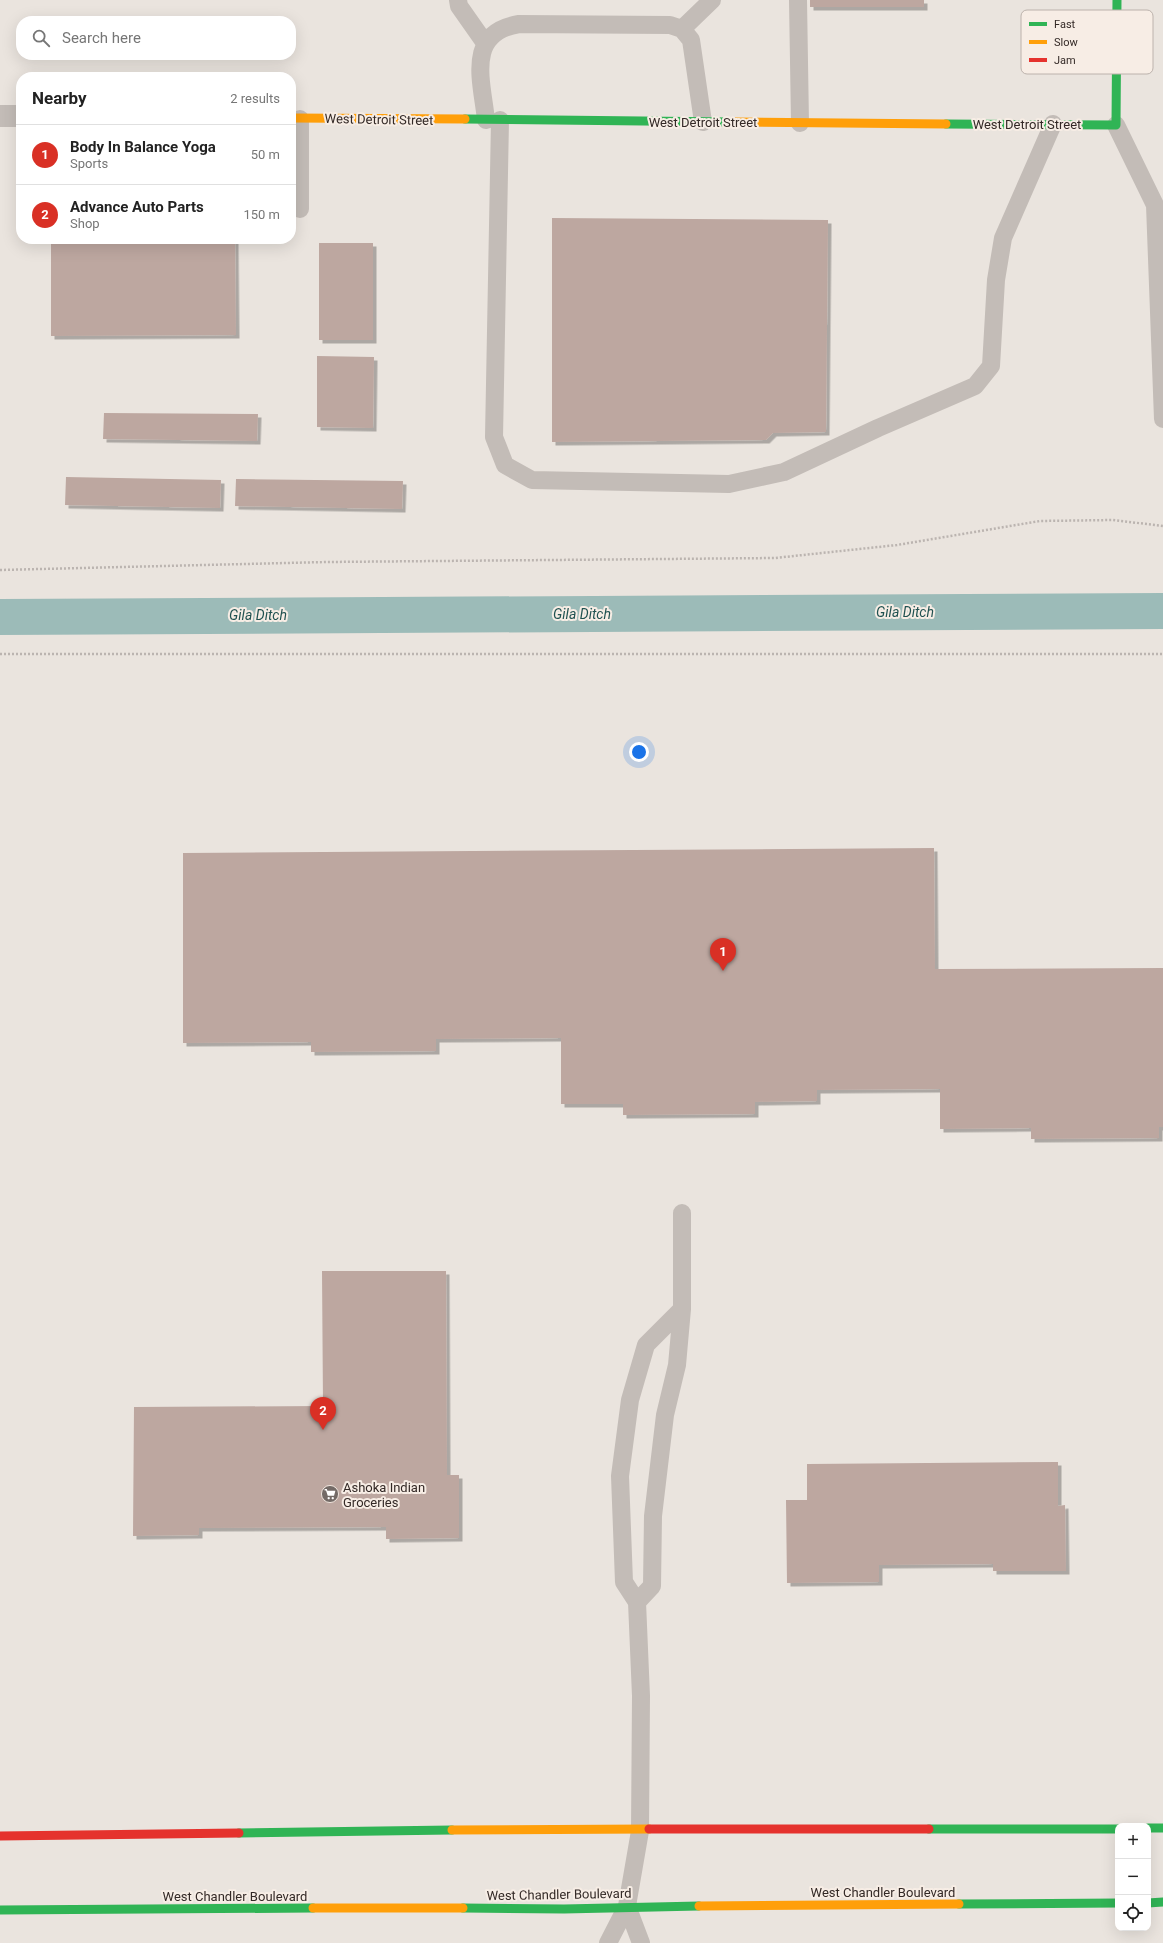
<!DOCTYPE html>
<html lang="en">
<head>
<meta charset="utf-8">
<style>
  body { margin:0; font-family:Roboto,sans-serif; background:#f2f2f2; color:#222 }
  .controls { position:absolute; right:12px; bottom:12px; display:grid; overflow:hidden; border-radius:8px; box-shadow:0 4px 16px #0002 }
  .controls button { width:36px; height:36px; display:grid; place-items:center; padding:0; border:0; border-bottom:1px solid #e0e0e0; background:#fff; color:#222; font:20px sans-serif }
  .you { position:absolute; left:639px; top:752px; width:14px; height:14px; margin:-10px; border:3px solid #fff; border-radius:50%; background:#1a73e8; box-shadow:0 0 0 6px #1a73e833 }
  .badge { display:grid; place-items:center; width:26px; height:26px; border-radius:50%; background:#d93025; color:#fff; font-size:13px; font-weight:700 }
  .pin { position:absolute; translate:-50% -33px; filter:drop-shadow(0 1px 2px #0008) }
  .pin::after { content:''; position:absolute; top:21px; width:14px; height:12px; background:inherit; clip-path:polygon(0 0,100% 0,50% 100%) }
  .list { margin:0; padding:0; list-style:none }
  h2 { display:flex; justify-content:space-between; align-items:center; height:52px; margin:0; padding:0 16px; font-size:17px }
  h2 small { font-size:13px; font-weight:400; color:#767676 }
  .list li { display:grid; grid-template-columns:26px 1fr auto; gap:12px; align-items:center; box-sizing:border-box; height:60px; padding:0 16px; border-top:1px solid #e0e0e0 }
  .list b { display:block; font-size:15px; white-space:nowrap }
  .list p { margin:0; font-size:13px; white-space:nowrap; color:#767676 }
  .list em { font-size:13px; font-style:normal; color:#767676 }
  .icon { flex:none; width:22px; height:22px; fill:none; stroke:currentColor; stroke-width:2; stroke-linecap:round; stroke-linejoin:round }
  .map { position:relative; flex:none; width:1163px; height:1943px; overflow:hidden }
  .search { position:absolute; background:#fff; box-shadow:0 4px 16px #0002; left:16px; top:16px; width:280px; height:44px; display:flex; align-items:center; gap:10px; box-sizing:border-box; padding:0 14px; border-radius:16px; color:#767676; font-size:15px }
  .panel { position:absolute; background:#fff; box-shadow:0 4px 16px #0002; left:16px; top:72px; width:280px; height:172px; border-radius:16px }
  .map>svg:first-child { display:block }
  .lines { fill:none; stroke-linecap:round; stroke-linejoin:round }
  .canal { stroke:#9cbbb8; stroke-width:36 }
  .building { fill:#bda7a0; filter:url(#shadow) }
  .path { stroke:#bbb4b0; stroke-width:2.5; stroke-dasharray:2 2; stroke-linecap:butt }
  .lane { stroke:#c3bcb7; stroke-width:18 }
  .street { stroke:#c3bcb7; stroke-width:22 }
  .fast { stroke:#30b455; stroke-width:9 }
  .slow { stroke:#ff9f0a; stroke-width:9 }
  .jam { stroke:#e5322d; stroke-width:9 }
  .labels { text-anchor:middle; stroke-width:4; stroke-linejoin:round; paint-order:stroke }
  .street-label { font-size:13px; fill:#332926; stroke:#f7ede5 }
  .poi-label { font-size:13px; fill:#332926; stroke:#f7ede5; text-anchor:start }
  .water-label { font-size:14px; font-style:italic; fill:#1f5150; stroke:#f7ede5 }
  .key { fill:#f7ede5; stroke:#bcb2ac; stroke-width:1 }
  .key-label { font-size:11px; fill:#332926 }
</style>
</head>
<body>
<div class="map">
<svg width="1163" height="1943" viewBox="0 0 1163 1943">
  <defs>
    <filter id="shadow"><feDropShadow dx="3.5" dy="3.5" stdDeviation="0" flood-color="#0004"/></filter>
  </defs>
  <rect width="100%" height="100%" fill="#eae4de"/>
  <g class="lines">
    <!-- canal -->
    <path class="canal" d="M 0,617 L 1163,611"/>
  </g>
  <!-- building -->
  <path class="building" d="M 810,0 L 924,0 L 924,7 L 810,7 Z
    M 552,218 L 828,220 L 826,432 L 773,433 L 766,440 L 552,442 Z
    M 51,239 L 235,239 L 236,335 L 51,336 Z
    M 319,243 L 373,243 L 373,340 L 319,340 Z
    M 317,356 L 374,357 L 373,428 L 317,427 Z
    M 104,413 L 258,414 L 257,441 L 103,439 Z
    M 66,477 L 221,480 L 220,508 L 65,505 Z
    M 236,479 L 403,481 L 402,509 L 235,506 Z
    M 934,848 L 935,969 L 1163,968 L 1163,1127 L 1159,1127 L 1159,1138 L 1031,1139 L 1031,1128 L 940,1129 L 940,1089 L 817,1090 L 817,1101 L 755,1102 L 755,1114 L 623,1115 L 623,1104 L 561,1104 L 561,1038 L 436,1039 L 436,1051 L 311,1052 L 311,1042 L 183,1043 L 183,853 Z
    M 322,1271 L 446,1271 L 447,1475 L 459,1475 L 459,1538 L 386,1539 L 386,1527 L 199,1528 L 199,1535 L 133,1536 L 134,1407 L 323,1406 Z
    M 1058,1462 L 1058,1506 L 1065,1505 L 1066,1571 L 993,1571 L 993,1564 L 879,1565 L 879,1582 L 787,1583 L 786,1500 L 807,1500 L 807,1464 Z"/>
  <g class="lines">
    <!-- path -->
    <path class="path" d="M 0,570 L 327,562 L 775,558 L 897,545 L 1040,521 L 1113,520 L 1163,526
      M 0,654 L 1163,654"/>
    <!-- lane -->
    <path class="lane" d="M 458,0 L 459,6 L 485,43
      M 798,0 L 800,123
      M 682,29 L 712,0
      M 486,120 C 482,81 465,33 519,24 L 670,25 L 682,29 L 691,40 L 703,122
      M 500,120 L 494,437 L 505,465 L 532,480 L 729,484 L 784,472 L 878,428 L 975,386 L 991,366 L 996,280 L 1003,238 L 1053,124
      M 1116,125 L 1155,205 L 1163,419
      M 300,209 L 300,119
      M 637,1602 L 652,1586 L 653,1516 L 665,1415 L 677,1365 L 682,1309 L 682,1213
      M 627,1906 L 641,1943
      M 608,1943 L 627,1906 L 640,1831 L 641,1696 L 637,1602 L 624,1582 L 620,1476 L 630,1400 L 646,1345 L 682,1309"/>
    <!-- street -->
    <path class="street" d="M 0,116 L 21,116"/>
    <!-- fast -->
    <path class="fast" d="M 465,119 L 733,122
      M 946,124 L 1116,125 L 1117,0
      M 1148,1828 L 1163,1828
      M 929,1829 L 1118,1829
      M 239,1833 L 452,1830
      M 1148,1903 L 1163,1902
      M 959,1904 L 1118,1903
      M 463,1908 L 564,1909 L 699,1906
      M 0,1910 L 313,1908"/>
    <!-- slow -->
    <path class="slow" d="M 291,118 L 465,119
      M 733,122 L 946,124
      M 452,1830 L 649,1829
      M 699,1906 L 959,1904
      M 313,1908 L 463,1908"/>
    <!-- jam -->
    <path class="jam" d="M 649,1829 L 929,1829
      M 0,1836 L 239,1833"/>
  </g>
  <!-- icons -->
  <defs>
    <g id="supermarket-disc" transform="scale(0.9)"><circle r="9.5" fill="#736a66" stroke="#f7ede5"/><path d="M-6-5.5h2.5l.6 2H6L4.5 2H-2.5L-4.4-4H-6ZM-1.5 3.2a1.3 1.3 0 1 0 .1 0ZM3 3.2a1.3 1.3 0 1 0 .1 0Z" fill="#fff"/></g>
  </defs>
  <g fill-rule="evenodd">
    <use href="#supermarket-disc" x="330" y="1494"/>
  </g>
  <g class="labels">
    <!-- street labels -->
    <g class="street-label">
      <text transform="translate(379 119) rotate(1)" y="5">West Detroit Street</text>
      <text x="703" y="127">West Detroit Street</text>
      <text x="1027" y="129">West Detroit Street</text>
      <text x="883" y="1897">West Chandler Boulevard</text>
      <text transform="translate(559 1894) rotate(-1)" y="5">West Chandler Boulevard</text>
      <text x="235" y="1901">West Chandler Boulevard</text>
    </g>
    <!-- poi labels -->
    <g class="poi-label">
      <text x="343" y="1492">Ashoka Indian<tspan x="343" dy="15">Groceries</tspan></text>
    </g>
    <!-- water labels -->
    <g class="water-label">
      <text x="905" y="617">Gila Ditch</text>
      <text x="582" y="619">Gila Ditch</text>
      <text x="258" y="620">Gila Ditch</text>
    </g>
  </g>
  <!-- legend -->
  <rect x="1021" y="10" width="132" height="64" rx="6" class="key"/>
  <rect x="1029" y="22" width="18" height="4" fill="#30b455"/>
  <rect x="1029" y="40" width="18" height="4" fill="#ff9f0a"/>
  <rect x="1029" y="58" width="18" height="4" fill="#e5322d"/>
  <g class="key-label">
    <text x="1054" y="28">Fast</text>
    <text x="1054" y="46">Slow</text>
    <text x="1054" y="64">Jam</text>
  </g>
</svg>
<div class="controls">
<button>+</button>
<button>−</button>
<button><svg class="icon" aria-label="locate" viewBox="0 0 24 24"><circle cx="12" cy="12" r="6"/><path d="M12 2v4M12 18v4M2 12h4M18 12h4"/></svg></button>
</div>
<div class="you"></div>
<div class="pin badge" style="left:723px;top:971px">1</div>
<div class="pin badge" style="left:323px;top:1430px">2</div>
<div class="search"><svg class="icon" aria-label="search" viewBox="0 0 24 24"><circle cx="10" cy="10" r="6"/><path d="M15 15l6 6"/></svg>Search here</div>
<section class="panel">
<h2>Nearby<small>2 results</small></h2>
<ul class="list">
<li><span class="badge">1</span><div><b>Body In Balance Yoga</b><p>Sports</p></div><em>50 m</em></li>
<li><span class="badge">2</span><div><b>Advance Auto Parts</b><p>Shop</p></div><em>150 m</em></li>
</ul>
</section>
</div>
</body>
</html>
